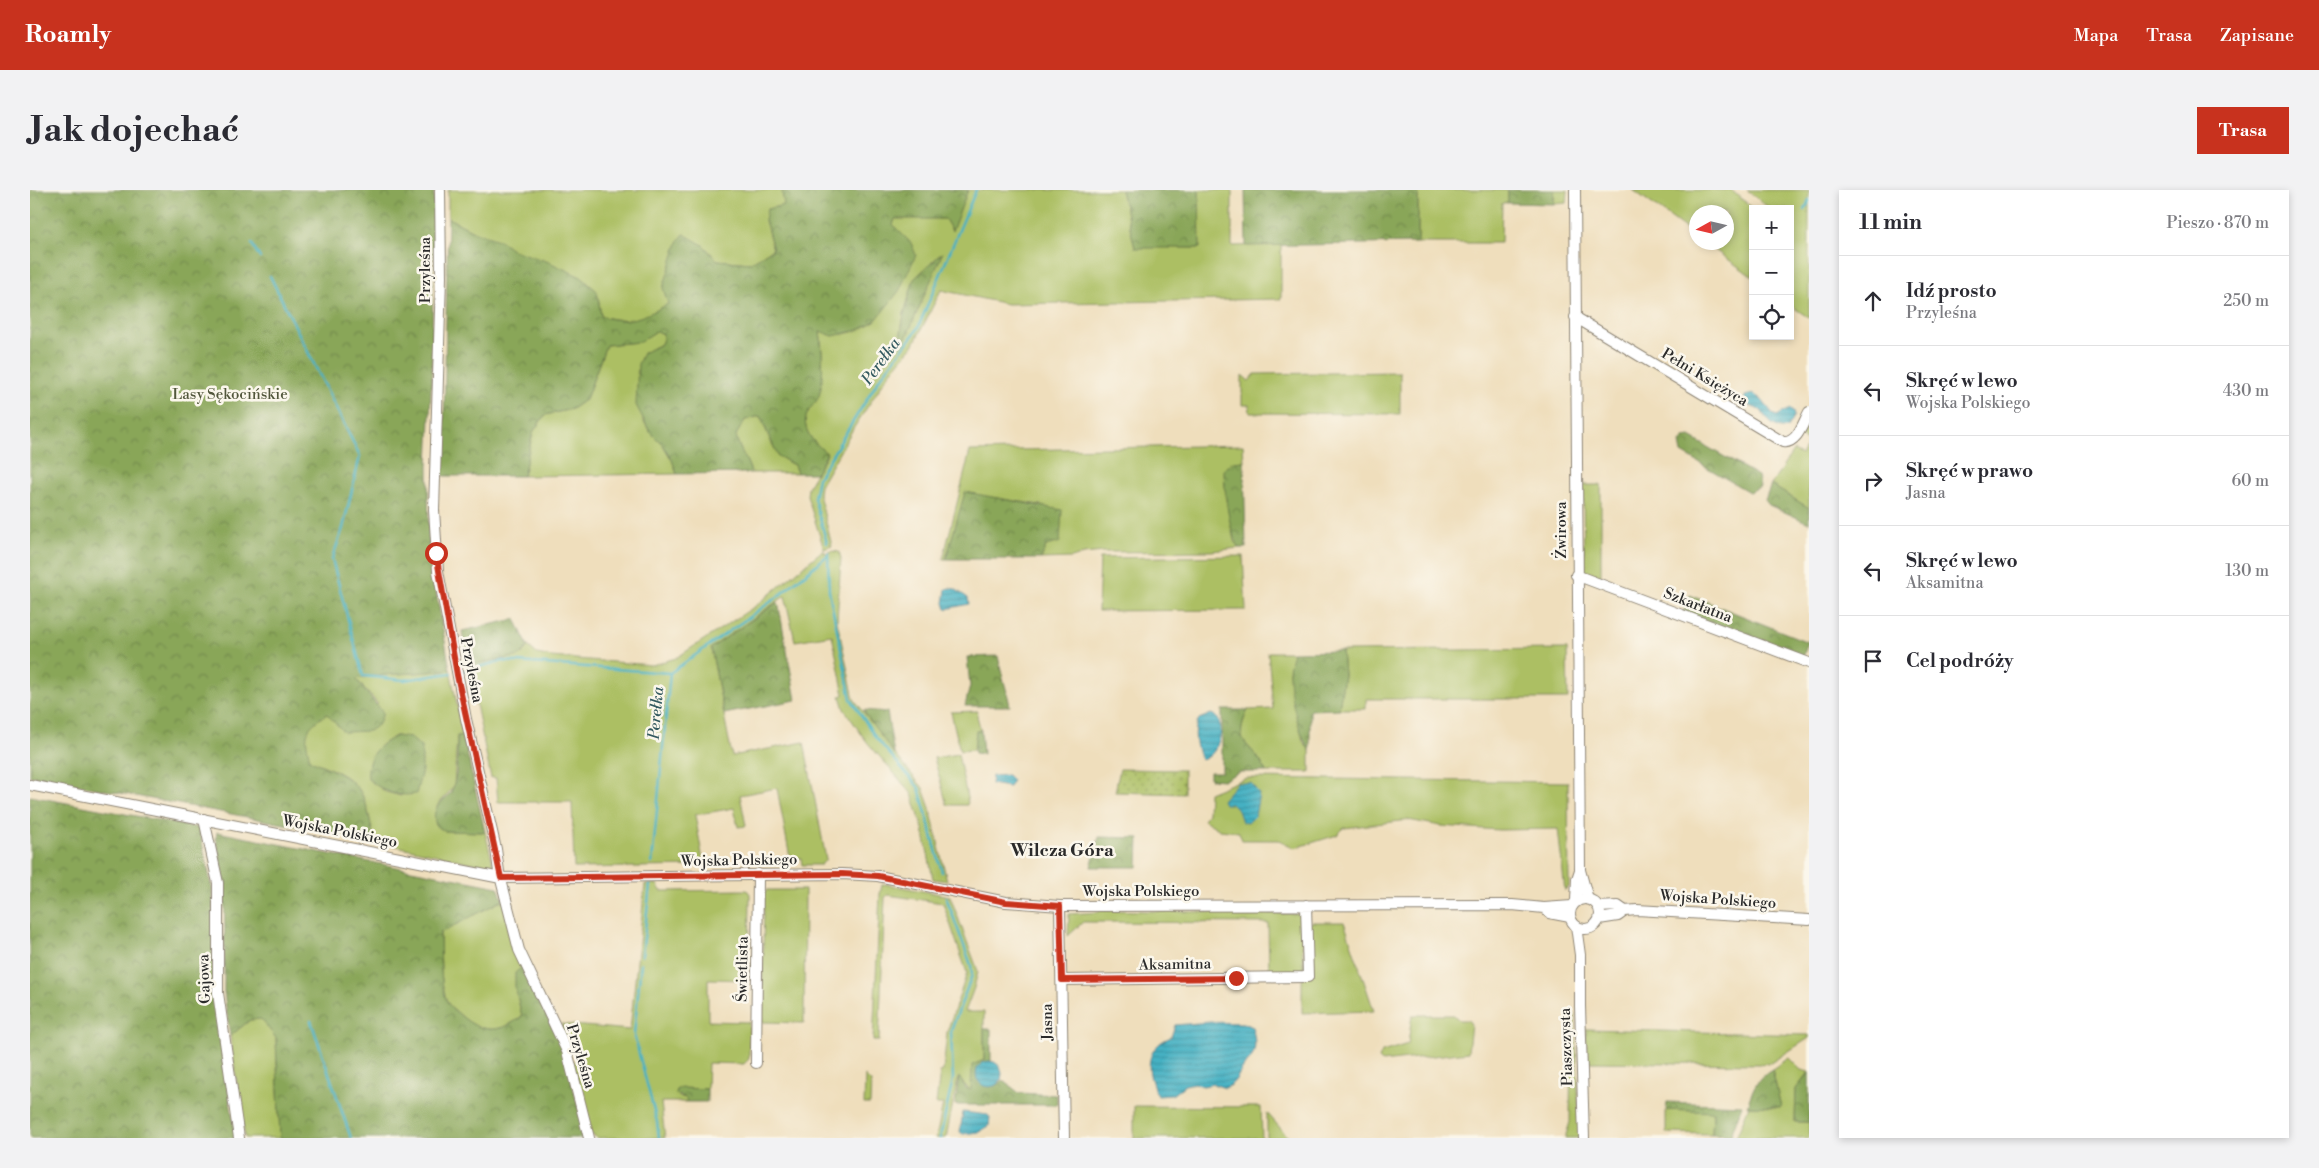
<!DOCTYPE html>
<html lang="pl">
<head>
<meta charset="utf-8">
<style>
  body { margin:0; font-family:"Libre Bodoni",serif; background:#f2f2f3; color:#2b2b33 }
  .controls { position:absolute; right:15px; top:15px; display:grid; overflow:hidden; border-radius:0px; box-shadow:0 2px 8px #0003 }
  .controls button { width:45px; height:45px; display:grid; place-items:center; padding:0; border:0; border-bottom:1px solid #e1e1e2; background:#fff; color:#2b2b33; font:25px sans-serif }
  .compass { position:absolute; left:1659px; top:15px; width:45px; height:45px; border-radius:50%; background:#fff; box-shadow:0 2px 8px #0003; rotate:262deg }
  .stop { position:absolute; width:15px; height:15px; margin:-11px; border:4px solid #c8321e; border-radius:50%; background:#fff }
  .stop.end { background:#c8321e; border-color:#fff; box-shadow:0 1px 5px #0008 }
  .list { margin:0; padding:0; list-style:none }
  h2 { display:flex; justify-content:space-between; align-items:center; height:65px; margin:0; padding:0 20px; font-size:21px }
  h2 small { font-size:16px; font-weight:400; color:#7c7c81 }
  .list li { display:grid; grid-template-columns:32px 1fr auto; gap:15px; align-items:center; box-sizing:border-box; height:90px; padding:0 20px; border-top:1px solid #e1e1e2 }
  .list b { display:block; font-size:19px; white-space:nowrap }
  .list p { margin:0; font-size:16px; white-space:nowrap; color:#7c7c81 }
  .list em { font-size:16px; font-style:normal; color:#7c7c81 }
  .icon { flex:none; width:28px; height:28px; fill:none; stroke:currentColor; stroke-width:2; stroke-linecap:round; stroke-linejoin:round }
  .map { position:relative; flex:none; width:1779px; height:948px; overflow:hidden; border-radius:0px }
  header { display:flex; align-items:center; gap:30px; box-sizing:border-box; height:70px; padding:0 25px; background:#c8321e; color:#fff }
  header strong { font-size:24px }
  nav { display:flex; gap:28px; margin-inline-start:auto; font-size:18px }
  .intro { display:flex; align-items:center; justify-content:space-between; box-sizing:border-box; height:120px; padding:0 30px }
  h1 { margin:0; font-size:35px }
  .button { padding:12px 22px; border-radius:0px; background:#c8321e; color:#fff; font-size:18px; font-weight:700 }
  main { display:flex; gap:30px; padding:0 30px }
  aside { flex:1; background:#fff; border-radius:0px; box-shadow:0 2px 8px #0003 }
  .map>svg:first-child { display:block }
  .grass { fill:#acbf63; stroke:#6c7547; fill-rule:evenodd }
  .forest { fill:url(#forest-crowns); stroke:#5a6842 }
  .park { fill:url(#park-dots); stroke:#6c7547 }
  .water { fill:url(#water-rules); stroke:#386e77 }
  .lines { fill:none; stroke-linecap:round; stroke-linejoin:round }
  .stream { stroke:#45b1c3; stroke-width:2.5 }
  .minor-casing { stroke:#8d8474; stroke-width:12 }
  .minor { stroke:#fff; stroke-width:10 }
  .route { stroke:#c8321e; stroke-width:6 }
  .labels { text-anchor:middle; stroke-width:5; stroke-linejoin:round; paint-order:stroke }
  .street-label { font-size:15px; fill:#2b2b2b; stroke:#fbf7ec }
  .park-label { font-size:15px; fill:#52573c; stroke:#fbf7ec }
  .water-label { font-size:16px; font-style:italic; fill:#345a60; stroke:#fbf7ec }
  .quarter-label { font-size:18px; font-weight:bold; fill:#2b2b2b; stroke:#fbf7ec }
</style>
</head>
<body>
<header>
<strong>Roamly</strong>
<nav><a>Mapa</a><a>Trasa</a><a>Zapisane</a></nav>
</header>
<div class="intro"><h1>Jak dojechać</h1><a class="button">Trasa</a></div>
<main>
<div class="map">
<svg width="1779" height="948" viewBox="0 0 1779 948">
  <defs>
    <pattern id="forest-crowns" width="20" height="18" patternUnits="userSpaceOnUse" patternTransform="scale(1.25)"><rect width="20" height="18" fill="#89a659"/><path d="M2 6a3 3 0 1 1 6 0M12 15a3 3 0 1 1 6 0" fill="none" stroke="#70874a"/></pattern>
    <pattern id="park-dots" width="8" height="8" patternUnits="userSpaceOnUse" patternTransform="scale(1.25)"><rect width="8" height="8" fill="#acbf63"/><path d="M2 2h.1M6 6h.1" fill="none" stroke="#8c9b52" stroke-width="1.8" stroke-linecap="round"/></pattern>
    <pattern id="water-rules" width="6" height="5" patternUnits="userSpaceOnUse" patternTransform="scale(1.25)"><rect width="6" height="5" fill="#45b1c3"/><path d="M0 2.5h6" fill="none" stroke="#3a909f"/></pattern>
  </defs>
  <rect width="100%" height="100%" fill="#fbf7ec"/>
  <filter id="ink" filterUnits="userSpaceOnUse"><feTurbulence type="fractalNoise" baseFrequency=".02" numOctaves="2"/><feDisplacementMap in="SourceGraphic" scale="10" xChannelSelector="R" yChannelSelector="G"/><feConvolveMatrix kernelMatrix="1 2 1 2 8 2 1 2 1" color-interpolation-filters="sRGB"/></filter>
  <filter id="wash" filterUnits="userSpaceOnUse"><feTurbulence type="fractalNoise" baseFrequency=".0096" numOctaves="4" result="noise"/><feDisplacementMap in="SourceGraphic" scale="20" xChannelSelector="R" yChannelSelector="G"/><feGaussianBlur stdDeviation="1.12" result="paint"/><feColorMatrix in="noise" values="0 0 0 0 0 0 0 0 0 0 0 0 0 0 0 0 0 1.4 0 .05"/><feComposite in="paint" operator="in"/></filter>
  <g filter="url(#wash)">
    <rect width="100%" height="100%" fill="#efdebc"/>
    <!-- grass -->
    <path class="grass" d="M 418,0 L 754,0 L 752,3 L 755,15 L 735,30 L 743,59 L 720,73 L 687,70 L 673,55 C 666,67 645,108 637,115 C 618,130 592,133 571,126 L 567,102 L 551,87 L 483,60 L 471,51 L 445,42 L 418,28 Z
      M 938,0 L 1091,0 L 1105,57 L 1169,58 L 1169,0 L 1202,0 L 1202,56 L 1251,55 L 1251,109 L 977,114 L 911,100 L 883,156 L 859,184 L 823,239 L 790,296 L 789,304 L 802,356 L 794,359 L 794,363 L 802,361 L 809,362 L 811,368 L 807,431 L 824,509 L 864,563 L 893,598 L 900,618 L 917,691 L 903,689 L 893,639 L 882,604 L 837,552 L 814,519 L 810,506 L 814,505 L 802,445 L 765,451 L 755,406 L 681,458 L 702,566 L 774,552 L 796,669 L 791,675 L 772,675 L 771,668 L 760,668 L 747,598 L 710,605 L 716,636 L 708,637 L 704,618 L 665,625 L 674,676 L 544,678 L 542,612 L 468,612 L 466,588 L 461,588 L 438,475 L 490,466 L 498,456 L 507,464 L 521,467 L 622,475 L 646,468 L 727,415 L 794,359 L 777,306 L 778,297 L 797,264 C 785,254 769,239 778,222 C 782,213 789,204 791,194 C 794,177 792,158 790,140 C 811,150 828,141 846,130 L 870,44 L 863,35 L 865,28 L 915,29 L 922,40 ZM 912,63 L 876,148 L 869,155 L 874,124 L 884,89 Z
      M 1388,0 L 1478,0 L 1478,13 L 1472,13 L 1471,53 L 1388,53 Z
      M 1524,0 L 1538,0 L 1537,13 L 1524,14 Z
      M 1603,0 L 1701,0 L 1724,19 L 1723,87 L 1675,53 L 1696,52 L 1696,22 L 1666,22 L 1666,46 Z
      M 1717,0 L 1779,0 L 1779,128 L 1760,115 L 1760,19 L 1740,19 Z
      M 625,142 L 633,143 L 633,149 L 631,154 L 622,158 L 607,181 L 613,230 L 620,242 L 633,255 L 642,270 L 647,284 L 493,286 L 503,242 L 515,225 L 542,219 L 556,209 L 576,155 L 609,152 Z
      M 1370,182 L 1370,224 L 1220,223 L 1219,215 L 1212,215 L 1212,185 L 1219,191 L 1225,184 Z
      M 730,226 C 739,245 743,267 764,275 L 767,283 L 721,283 C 718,270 708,259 706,245 L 715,230 Z
      M 1779,233 L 1779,318 L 1741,295 L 1763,261 L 1771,265 L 1779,252 L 1771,247 Z
      M 1213,255 L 1214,271 L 1203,272 L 1196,310 L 1204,351 L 1209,358 L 1181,361 L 1073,362 L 1054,364 L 1042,368 L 1011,369 L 1016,356 L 1011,315 L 935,303 L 916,369 L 913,369 L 940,261 Z
      M 1553,295 L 1571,295 L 1571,391 L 1554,382 Z
      M 1213,366 L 1216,420 L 1068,421 L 1070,368 Z
      M 1537,459 L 1538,509 L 1336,509 L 1336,519 L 1309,519 L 1314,485 L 1312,461 Z
      M 1238,462 L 1263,462 L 1259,482 L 1273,551 L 1280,561 L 1280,582 L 1236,582 C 1224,552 1200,557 1218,520 L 1243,519 Z
      M 420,479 L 433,545 L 427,547 L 424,596 L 407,616 L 415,641 L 455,642 L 463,674 L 460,677 L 344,651 C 334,596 332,591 280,570 C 278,563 274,553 276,546 C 282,518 325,518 348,514 L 326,489 C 357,482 388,485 420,479 ZM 366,546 L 380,548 L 392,558 L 371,606 L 356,602 L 338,589 C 341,563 342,559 366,546 Z
      M 948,521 L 947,526 L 951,541 L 946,541 L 944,560 L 930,561 L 921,522 Z
      M 928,564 L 938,612 L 937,615 L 917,615 L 904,568 Z
      M 1216,588 L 1538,592 L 1539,697 L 1535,701 L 1528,639 L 1469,640 L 1411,636 L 1378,630 L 1314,638 L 1307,645 L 1265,658 L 1249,650 L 1212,650 L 1209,642 L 1190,640 L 1174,630 L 1178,623 L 1179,603 Z
      M 615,694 L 627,694 L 631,701 L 717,700 L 720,704 L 719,790 L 678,789 L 678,831 L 719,832 L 719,869 L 714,874 L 678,873 L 677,899 L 647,898 L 649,907 L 657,908 L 657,912 L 631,912 L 635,948 L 566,948 L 560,943 L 542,873 L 547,869 L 546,861 L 540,860 L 531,834 L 600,840 Z
      M 855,694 L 920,706 L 948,781 L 944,798 L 935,822 L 954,822 L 954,870 L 941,901 L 928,888 L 916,948 L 906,948 L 913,914 L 906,914 L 910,882 L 913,881 L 917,842 L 937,783 L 913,713 L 858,705 L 855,707 L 849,851 L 843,851 L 850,704 L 852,695 Z
      M 737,700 L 775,700 L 774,833 L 732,832 L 734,704 Z
      M 473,710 L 493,776 L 485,797 L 492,826 C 469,845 449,843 428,823 C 424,819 419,816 417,812 C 409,791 411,764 410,742 Z
      M 1069,720 L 1272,724 L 1273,781 L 1239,783 L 1238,733 L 1053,732 L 1038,746 L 1039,724 L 1069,722 Z
      M 1280,732 L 1314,732 L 1344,821 L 1272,823 L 1272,791 Z
      M 1541,824 L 1545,824 L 1550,948 L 1535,948 L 1540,932 Z
      M 1382,825 L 1424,825 L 1429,830 L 1438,830 L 1441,834 L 1438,862 L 1352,872 L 1349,869 L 1352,862 L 1378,854 Z
      M 231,828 L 246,848 L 250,948 L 215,948 L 200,846 L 220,830 Z
      M 1556,839 L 1779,845 L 1779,848 L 1742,872 L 1730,874 L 1557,872 Z
      M 1759,868 L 1771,880 L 1779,882 L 1766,899 L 1765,932 L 1779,932 L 1779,948 L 1706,948 L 1719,916 L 1751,917 L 1742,879 Z
      M 835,886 L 841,892 L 840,914 L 834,914 Z
      M 1104,916 L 1231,917 L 1232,948 L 1104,948 Z
      M 1636,920 L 1683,921 L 1682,944 L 1636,943 Z
      M 1237,923 L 1259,948 L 1237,948 Z"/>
    <!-- forest -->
    <path class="forest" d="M 0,0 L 404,0 L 402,175 L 398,277 L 399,362 L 420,479 C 388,485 357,482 326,489 L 353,523 L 349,534 L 339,541 L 314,542 L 297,524 C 274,538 274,544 280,570 C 332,592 334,596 344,651 L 0,586 Z
      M 754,0 L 938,0 L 922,41 L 915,29 L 865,29 L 863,35 L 881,53 L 886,65 L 869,101 L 846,130 L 829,140 L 803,146 L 790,141 C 792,161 795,186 789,206 C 787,212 781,216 778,222 C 769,239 785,254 797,263 L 786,283 L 767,283 L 764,275 L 748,266 L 730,226 L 715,230 L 706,245 C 708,259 718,270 721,283 L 647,284 L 642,270 L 633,255 L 620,242 L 606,215 L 608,174 L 613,163 L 631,154 L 633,149 L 633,143 L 625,142 L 609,152 L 576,155 L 556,209 L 542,219 L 515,225 L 503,242 L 493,286 L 413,286 L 418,28 L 445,42 L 471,51 L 483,60 L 519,72 L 551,87 L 567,101 L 571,126 C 597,135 614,127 638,114 L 633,98 L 648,52 L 654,44 L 673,55 L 687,70 L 720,73 L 743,59 L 735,30 L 737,19 L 754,15 L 752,3 Z
      M 1091,0 L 1169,0 L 1170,58 L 1105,58 Z
      M 1215,0 L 1388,0 L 1388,53 L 1216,56 Z
      M 1478,0 L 1524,0 L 1524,14 L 1478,13 Z
      M 913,62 L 876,148 L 869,156 L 874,124 L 884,89 Z
      M 1660,247 L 1728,286 L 1730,297 L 1719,302 L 1652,263 L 1650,253 L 1654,248 Z
      M 1214,271 L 1216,358 L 1209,358 C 1199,344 1194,297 1194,279 L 1203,272 Z
      M 1741,295 L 1779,318 L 1779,333 L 1739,315 L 1735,310 Z
      M 935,302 L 1032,320 L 1030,352 L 1016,356 L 1011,369 L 916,369 Z
      M 1660,405 L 1778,452 L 1773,467 L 1653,423 Z
      M 748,412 L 766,510 L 694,524 L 681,458 Z
      M 485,429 L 498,456 L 490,466 L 438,475 L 432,441 Z
      M 1312,461 L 1314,485 L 1309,519 L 1280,520 L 1280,561 C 1269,544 1258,502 1259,481 C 1259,475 1262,468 1263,462 Z
      M 968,466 C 971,484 977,499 980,516 L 935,516 L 940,496 L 937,467 Z
      M 834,520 L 857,522 L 864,564 L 836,525 Z
      M 1192,520 L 1218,520 C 1200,557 1224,552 1236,582 L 1209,582 L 1194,590 L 1180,589 L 1180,582 L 1192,582 Z
      M 946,541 L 951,541 L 953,564 L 945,563 L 944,560 Z
      M 433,545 L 455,642 L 415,641 L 406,636 C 399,611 419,613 424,595 C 428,580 427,561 427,546 Z
      M 366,546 L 381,548 L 392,558 L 392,580 L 386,604 C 365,607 355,602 338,589 C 336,565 347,556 366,546 Z
      M 0,606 L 169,638 L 183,703 L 183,805 L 206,948 L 0,948 Z
      M 187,642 L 468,697 L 473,710 L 410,743 C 411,764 409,791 417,812 C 419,816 424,820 428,823 C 449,843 469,845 492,826 L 485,797 L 485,783 L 493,776 L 534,861 L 556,948 L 250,948 L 246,848 L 231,829 L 220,830 L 200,846 L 194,802 L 195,693 L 186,648 Z
      M 1069,647 L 1109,648 L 1108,677 L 1061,677 Z
      M 954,839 L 961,839 L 961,872 L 951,873 L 967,895 L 973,890 L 989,903 L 1027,905 L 1027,915 L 925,915 L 929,887 L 936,898 L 941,900 L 942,875 L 954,870 Z
      M 1742,879 L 1751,917 L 1717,916 C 1723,899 1726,888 1742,879 Z
      M 1779,883 L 1779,932 L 1765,932 L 1766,899 Z
      M 647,898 L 677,899 L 677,912 L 657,912 L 656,908 L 646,904 Z
      M 1637,912 L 1712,915 L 1701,945 L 1682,944 L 1683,922 L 1636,920 Z"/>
    <!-- park -->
    <path class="park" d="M 1090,579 L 1154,580 L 1154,604 L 1085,602 Z"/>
    <!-- water -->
    <path class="water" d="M 1723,204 L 1731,209 L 1744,225 L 1747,226 L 1760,219 L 1763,222 L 1764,226 L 1757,238 C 1745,240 1736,229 1731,220 L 1714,214 L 1715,206 Z
      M 920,398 L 925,399 L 938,408 L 939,414 L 916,419 L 914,413 L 916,399 Z
      M 1181,524 L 1186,526 C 1197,540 1187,567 1171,570 C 1166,557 1162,542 1169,529 Z
      M 978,585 L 983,590 L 979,597 L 961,594 L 962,586 Z
      M 1207,593 L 1221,593 L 1229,604 L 1225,626 L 1218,633 L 1212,632 L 1208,620 L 1202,614 L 1194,614 L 1192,610 Z
      M 1180,832 L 1213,833 L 1222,837 C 1225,846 1227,860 1221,868 C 1219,872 1215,873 1213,877 C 1207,887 1206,893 1195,898 L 1183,894 L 1173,896 L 1164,893 L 1155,895 L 1142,905 L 1128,906 C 1116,884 1113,858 1141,847 L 1145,835 Z
      M946 884a13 13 0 1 1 26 0a13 13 0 1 1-26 0Z
      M 933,922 L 958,925 L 960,927 L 959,936 L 949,942 L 933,944 L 930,942 Z"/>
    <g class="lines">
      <!-- stream -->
      <path class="stream" d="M 1775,20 L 1779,10
        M 222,54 L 230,68
        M 240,86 L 330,266 L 313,338 L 302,369 L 333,486 L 374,490 L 421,483
        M 797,353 L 784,308 L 788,288 L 850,188 L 887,140 L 946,0
        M 798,363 L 799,401 L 821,509 L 846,548 L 889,598 L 912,682
        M 432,481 L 473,471 L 640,483
        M 622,673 L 640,483 L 746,408 L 798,365
        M 612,766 L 620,695
        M 611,773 L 604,845 L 627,932 L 629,948
        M 281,831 L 321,948
        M 910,948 L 923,889 L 921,841 L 942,785 L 941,775 L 916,707"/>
    </g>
  </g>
  <g filter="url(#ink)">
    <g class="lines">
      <!-- minor casing -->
      <g class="minor-casing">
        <path id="minor" d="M 410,0 L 411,87 L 404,320 L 408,381 L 436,529 L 466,659 L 469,682 L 489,760 L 537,861 L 559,948
          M 1545,0 L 1550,680 L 1547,689 L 1546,711
          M 1545,127 L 1753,252 C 1767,254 1773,233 1779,222
          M 1546,385 L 1779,473
          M 0,595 L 471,688 L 812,684 L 848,686 L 976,712 L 1030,716 L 1482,715 L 1514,718 L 1542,716
          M 174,629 L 188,693 L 188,803 L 209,948
          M 1550,680 L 1558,709
          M1540 724a15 15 0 1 1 30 0a15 15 0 1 1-30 0Z
          M 1030,716 L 1034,948
          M 1568,717 L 1588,716 L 1595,721
          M 1514,718 L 1519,723 L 1540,727
          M 1569,729 L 1588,726 L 1595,721 L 1607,720 L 1779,730
          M 1546,736 L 1550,765 L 1550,816 L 1554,948
          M 1032,790 L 1278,787 L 1276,715
          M 726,873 L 728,684"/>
      </g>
      <!-- minor -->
      <use href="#minor" class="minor"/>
    </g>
  </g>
  <g class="lines" filter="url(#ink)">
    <!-- route -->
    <path class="route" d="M 406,363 L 427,485 L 471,688 L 812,684 L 848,686 L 976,712 L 1030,716 L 1032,790 L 1206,788"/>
  </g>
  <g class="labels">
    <!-- street labels -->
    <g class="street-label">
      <text transform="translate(395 80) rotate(-90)" y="5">Przyleśna</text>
      <text transform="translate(1675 187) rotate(31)" y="5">Pełni Księżyca</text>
      <text transform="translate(1531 340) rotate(-90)" y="5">Żwirowa</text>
      <text transform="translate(1668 415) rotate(21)" y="5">Szkarłatna</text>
      <text transform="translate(442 480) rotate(79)" y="5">Przyleśna</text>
      <text transform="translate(310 641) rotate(11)" y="5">Wojska Polskiego</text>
      <text transform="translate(709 670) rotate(-1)" y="5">Wojska Polskiego</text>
      <text x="1111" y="706">Wojska Polskiego</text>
      <text transform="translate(1688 709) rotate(4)" y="5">Wojska Polskiego</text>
      <text transform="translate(1145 774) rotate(-1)" y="5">Aksamitna</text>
      <text transform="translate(712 779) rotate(-89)" y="5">Świetlista</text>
      <text transform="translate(174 789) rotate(-92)" y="5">Gajowa</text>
      <text transform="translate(1017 832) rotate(-91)" y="5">Jasna</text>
      <text transform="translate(1536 857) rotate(-92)" y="5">Piaszczysta</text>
      <text transform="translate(551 866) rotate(73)" y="5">Przyleśna</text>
    </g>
    <!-- park labels -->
    <g class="park-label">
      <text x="200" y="209">Lasy Sękocińskie</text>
    </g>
    <!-- water labels -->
    <g class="water-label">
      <text transform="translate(850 171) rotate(-54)" y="6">Perełka</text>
      <text transform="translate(625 523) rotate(-85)" y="6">Perełka</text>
    </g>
    <!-- quarter labels -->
    <g class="quarter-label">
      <text x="1032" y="666">Wilcza Góra</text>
    </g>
  </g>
</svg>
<div class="controls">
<button>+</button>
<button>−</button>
<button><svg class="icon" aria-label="locate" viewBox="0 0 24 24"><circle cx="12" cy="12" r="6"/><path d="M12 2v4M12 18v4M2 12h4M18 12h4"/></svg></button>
</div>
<svg class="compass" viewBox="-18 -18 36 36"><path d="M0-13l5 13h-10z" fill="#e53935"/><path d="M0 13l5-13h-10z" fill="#7c7c81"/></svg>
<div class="stop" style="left:406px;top:363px"></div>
<div class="stop end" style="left:1206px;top:788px"></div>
</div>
<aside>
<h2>11 min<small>Pieszo · 870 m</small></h2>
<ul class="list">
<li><svg class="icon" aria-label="ahead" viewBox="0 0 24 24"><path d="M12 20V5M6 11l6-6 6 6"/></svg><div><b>Idź prosto</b><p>Przyleśna</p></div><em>250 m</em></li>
<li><svg class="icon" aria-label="left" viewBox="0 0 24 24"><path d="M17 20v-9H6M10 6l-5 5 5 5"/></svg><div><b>Skręć w lewo</b><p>Wojska Polskiego</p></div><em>430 m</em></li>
<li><svg class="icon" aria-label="right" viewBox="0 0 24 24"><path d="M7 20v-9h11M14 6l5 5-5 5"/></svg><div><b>Skręć w prawo</b><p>Jasna</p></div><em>60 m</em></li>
<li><svg class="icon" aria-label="left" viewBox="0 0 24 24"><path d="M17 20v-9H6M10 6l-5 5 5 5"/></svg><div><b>Skręć w lewo</b><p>Aksamitna</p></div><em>130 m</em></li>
<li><svg class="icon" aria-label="arrive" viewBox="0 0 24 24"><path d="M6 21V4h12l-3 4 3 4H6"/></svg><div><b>Cel podróży</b></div></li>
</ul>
</aside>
</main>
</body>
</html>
